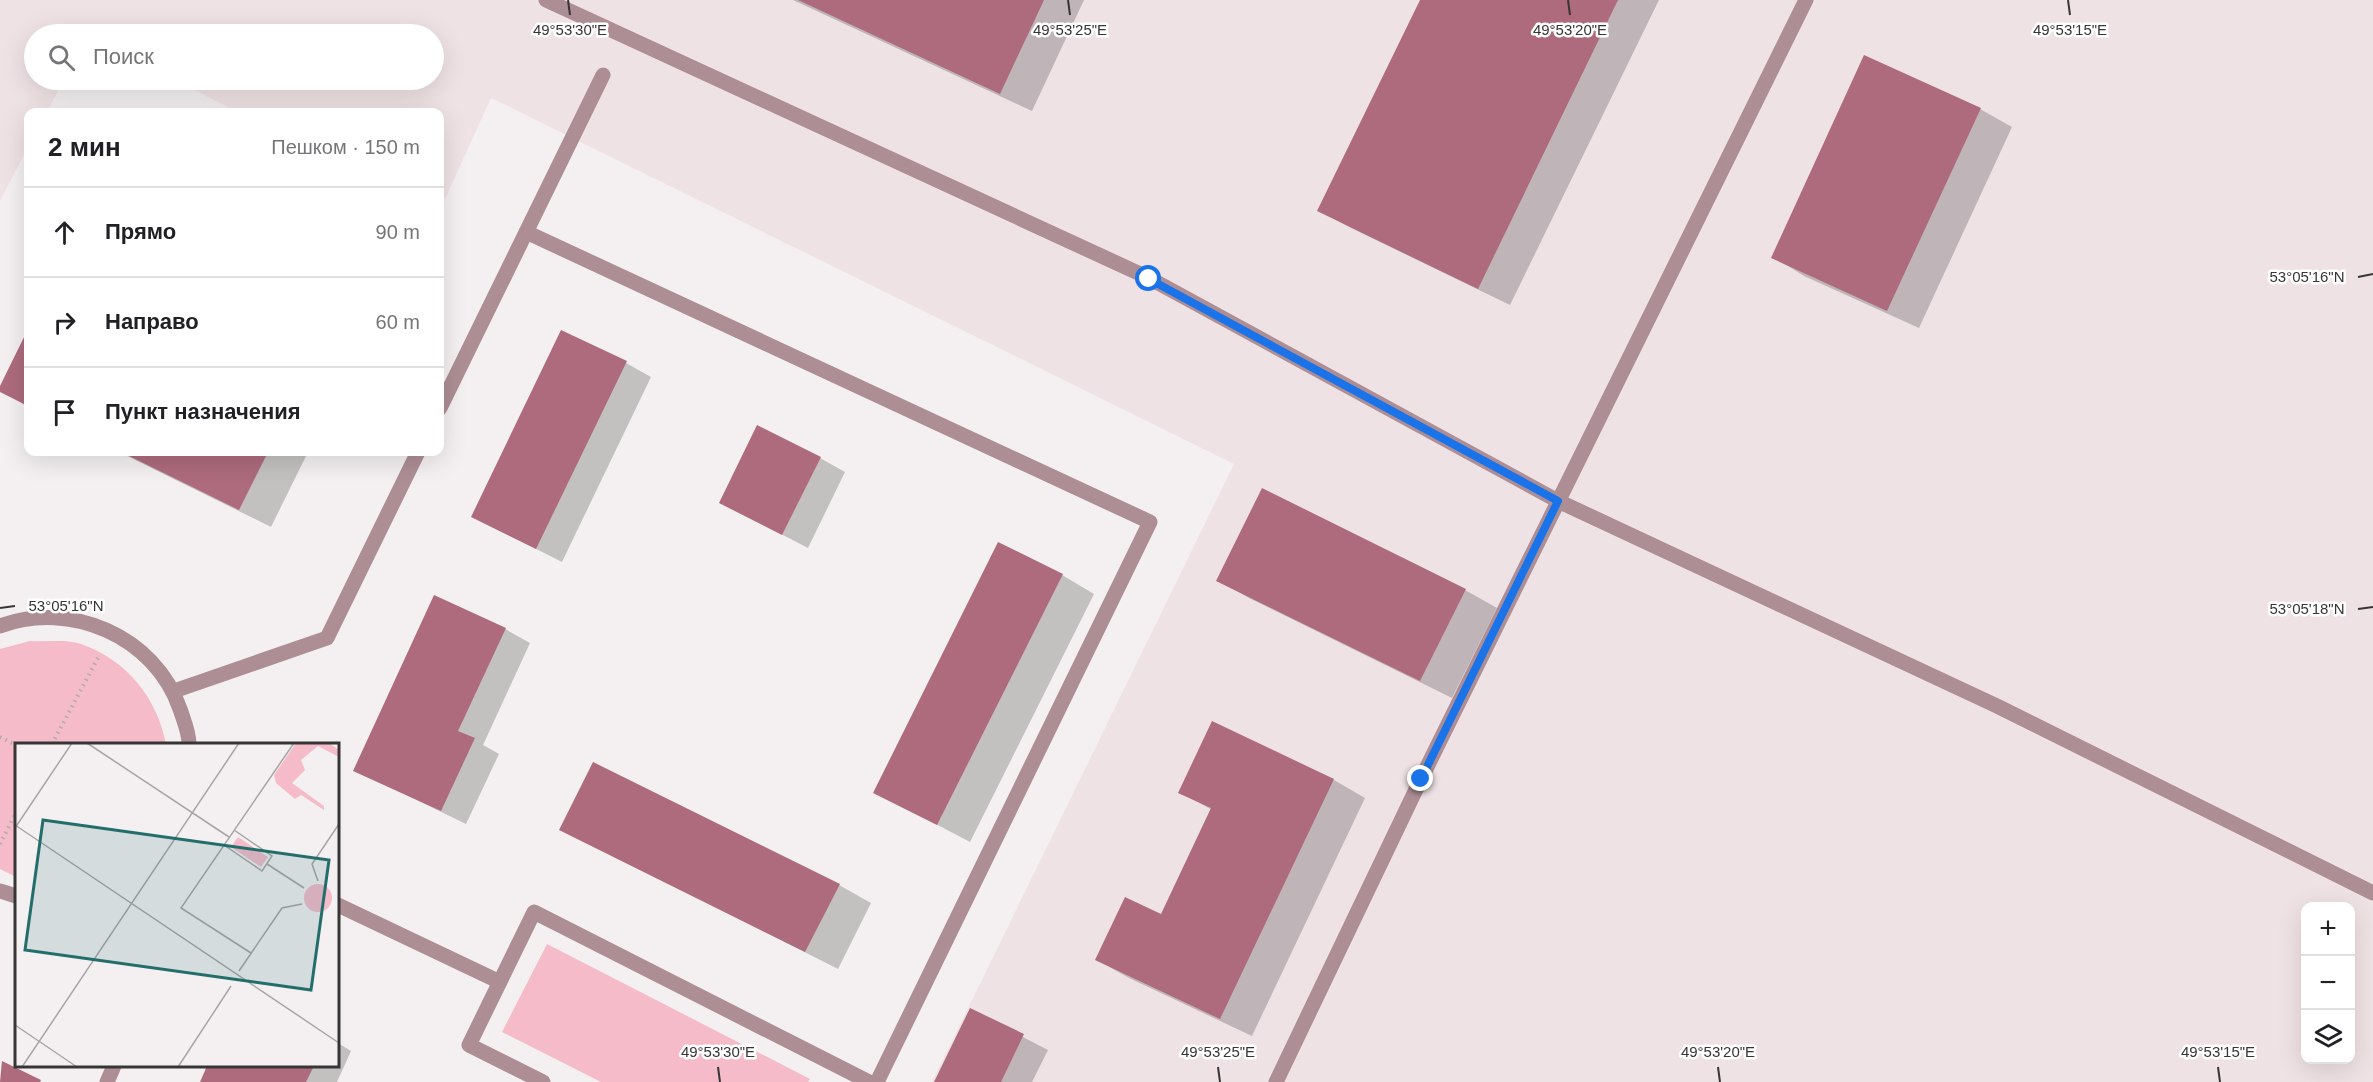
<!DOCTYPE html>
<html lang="ru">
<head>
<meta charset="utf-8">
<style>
  body { margin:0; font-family:Arial,sans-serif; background:#f6f6f6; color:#202124 }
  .controls { position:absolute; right:18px; bottom:18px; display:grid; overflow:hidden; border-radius:12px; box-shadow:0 6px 24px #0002 }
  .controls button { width:54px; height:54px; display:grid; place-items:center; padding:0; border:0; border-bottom:2px solid #e0e0e0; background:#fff; color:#202124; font:30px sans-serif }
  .stop { position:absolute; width:18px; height:18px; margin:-14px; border:4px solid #1a73e8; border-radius:50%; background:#fff }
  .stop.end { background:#1a73e8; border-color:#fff; box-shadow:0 2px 6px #0008 }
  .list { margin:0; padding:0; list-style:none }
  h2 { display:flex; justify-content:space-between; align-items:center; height:78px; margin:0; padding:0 24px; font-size:26px }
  h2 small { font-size:20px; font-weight:400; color:#757577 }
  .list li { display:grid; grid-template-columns:39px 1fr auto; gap:18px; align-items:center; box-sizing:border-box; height:90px; padding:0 24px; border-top:2px solid #e0e0e0 }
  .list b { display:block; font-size:22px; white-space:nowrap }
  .list em { font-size:20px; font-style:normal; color:#757577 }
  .icon { flex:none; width:33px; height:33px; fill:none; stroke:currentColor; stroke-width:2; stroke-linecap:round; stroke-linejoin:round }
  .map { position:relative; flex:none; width:2373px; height:1082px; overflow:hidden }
  .search { position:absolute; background:#fff; box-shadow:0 6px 24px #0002; left:24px; top:24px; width:420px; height:66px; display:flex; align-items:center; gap:15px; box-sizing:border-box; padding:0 21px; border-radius:33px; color:#757577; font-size:22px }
  .panel { position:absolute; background:#fff; box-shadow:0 6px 24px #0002; left:24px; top:108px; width:420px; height:348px; border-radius:12px }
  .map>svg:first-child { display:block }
  .built { fill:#efe2e5; fill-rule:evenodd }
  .green { fill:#f5bbc9 }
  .shadow { fill:#0003 }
  .building { fill:#ad6b7d }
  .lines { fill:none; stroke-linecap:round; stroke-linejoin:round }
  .path { stroke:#afacad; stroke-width:4; stroke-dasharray:1.5 4.5; stroke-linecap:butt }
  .minor { stroke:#ad8e95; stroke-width:15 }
  .route { stroke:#1a73e8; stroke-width:8 }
  .ticks { fill:none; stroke:#373535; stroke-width:2 }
  .inset-road { fill:none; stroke:#a8a5a6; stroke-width:1.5 }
  .view { fill:#236e6a; fill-opacity:0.15; stroke:#236e6a; stroke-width:3 }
  .inset-edge { fill:none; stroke:#373535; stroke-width:3 }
  .ticks-label { font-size:15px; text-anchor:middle; fill:#373535; stroke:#fff; stroke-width:5; stroke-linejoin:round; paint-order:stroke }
</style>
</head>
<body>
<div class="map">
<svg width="2373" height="1082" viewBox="0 0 2373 1082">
  <rect width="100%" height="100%" fill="#f4f0f1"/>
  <!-- built -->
  <path class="built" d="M 0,0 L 2373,0 L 2373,1082 L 932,1082 L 1234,464 L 491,98 L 440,210 L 440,112 L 238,112 L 174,80 L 434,80 L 434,34 L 34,34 L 34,80 L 64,80 L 47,112 L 28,112 L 28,147 L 0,201 ZM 2306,906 L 2350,906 L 2350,1060 L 2306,1060 Z"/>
  <!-- green -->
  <path class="green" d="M 30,641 C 46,642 66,639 81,644 C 127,660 157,698 166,744 L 16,744 L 16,877 L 0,869 L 0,649 Z
    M 547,944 L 810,1079 L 808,1082 L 601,1082 L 502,1032 Z"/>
  <!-- shadow -->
  <path class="shadow" d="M 793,0 L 1084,0 L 1032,111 Z
    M 1421,0 L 1659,0 L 1510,305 L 1351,228 L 1319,210 Z
    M 1980,109 L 2012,127 L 1919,328 L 1804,276 L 1773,257 Z
    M 28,332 L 28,407 L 0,390 Z
    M 626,363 L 651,377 L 562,562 L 473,517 Z
    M 119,452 L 308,452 L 271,527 Z
    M 820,458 L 845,472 L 808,548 L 721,503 Z
    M 1062,575 L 1094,594 L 970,842 L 875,792 Z
    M 1218,580 L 1465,590 L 1497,608 L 1452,698 L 1249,598 Z
    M 505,629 L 530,643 L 483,745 L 499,754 L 466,824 L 355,770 Z
    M 1213,723 L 1334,780 L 1365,798 L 1252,1036 L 1129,978 L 1097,960 L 1162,916 L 1212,810 L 1180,792 Z
    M 561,829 L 839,885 L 871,903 L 838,969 Z
    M 971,1010 L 1048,1050 L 1032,1082 L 936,1082 Z
    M 338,1043 L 351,1051 L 337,1082 L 201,1082 L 209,1066 L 338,1066 Z"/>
  <!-- building -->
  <path class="building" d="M 798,0 L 1044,0 L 1000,94 Z
    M 1420,0 L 1618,0 L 1478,289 L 1317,211 Z
    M 1864,55 L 1981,108 L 1887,311 L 1771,258 Z
    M 28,329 L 28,406 L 0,392 L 0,386 Z
    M 561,330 L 627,361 L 536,549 L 471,517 Z
    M 757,425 L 821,457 L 782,535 L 719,503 Z
    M 121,452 L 268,452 L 239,510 Z
    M 1262,488 L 1466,589 L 1420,681 L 1216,581 Z
    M 998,542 L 1063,574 L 937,825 L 873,793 Z
    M 434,595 L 506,628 L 458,731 L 475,738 L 441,811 L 353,771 Z
    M 1212,721 L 1334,779 L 1220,1019 L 1095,960 L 1125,897 L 1161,914 L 1211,808 L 1178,793 Z
    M 593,762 L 840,884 L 805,952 L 559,830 Z
    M 970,1008 L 1024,1034 L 1001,1082 L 934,1082 Z
    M 2,1061 L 41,1080 L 40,1082 L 0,1082 Z
    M 207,1066 L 314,1066 L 306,1082 L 200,1082 Z"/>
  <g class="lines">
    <!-- path -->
    <path class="path" d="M 0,737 L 16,745
      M 52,744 L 100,654
      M 0,844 L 16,813"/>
    <!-- minor -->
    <path class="minor" d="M 546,0 L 1149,278 L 1558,501 L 1997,706 L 2373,893
      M 526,232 L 1150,522 L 877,1082
      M 440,408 L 603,75
      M 0,626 C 70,600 155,636 180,709 C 184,721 189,732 189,744
      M 174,691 L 327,638 L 418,452
      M 0,891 L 16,896
      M 338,905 L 500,982
      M 107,1082 L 114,1066
      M 543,1082 L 469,1045 L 534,912 L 869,1082
      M 1276,1082 L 1421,779 L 1806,0"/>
  </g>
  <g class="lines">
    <!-- route -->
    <path class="route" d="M 1149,279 L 1558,501 L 1421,779"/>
  </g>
  <!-- ticks -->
  <path class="ticks" d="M 568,0 L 570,15M 1068,0 L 1070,15M 1568,0 L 1570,15M 2068,0 L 2070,15M 2358,277 L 2373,274M 0,608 L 15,606M 2358,609 L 2373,607M 718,1067 L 720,1082M 1218,1067 L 1220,1082M 1718,1067 L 1720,1082M 2218,1067 L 2220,1082"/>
  <!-- overview -->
  <g transform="translate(15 743)">
    <rect width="324" height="324" fill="#f4f0f1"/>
    <path d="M 281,0 L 314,0 L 324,7 L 324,14 L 303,3 L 286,17 L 290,27 L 277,40 L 309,63 L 309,67 L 286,52 L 280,56 L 261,40 L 259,32 ZM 223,94 L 253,114 L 246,124 L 216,104 ZM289 155a14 14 0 1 1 28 0a14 14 0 1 1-28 0Z" fill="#f5bbc9"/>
    <path class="inset-road" d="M 72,0 L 214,94M 0,82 L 324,300M 0,85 L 57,0M 209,102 L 247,128 L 257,113 L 219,87M 252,121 L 289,145M 303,138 L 297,121 L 324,81M 236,210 L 166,165 L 279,0M 224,228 L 267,165 L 287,161M 0,282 L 62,324M 7,324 L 224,0M 163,324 L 216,243"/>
    <path class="view" d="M 28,77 L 314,117 L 296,247 L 10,207 Z"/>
    <rect width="324" height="324" class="inset-edge"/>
  </g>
  <g class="ticks-label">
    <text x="570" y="35">49°53'30"E</text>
    <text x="1070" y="35">49°53'25"E</text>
    <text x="1570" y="35">49°53'20"E</text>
    <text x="2070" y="35">49°53'15"E</text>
    <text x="2307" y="282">53°05'16"N</text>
    <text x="66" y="611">53°05'16"N</text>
    <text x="2307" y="614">53°05'18"N</text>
    <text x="718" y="1057">49°53'30"E</text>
    <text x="1218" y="1057">49°53'25"E</text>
    <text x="1718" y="1057">49°53'20"E</text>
    <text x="2218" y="1057">49°53'15"E</text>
  </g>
</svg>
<div class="controls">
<button>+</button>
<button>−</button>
<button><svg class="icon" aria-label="layers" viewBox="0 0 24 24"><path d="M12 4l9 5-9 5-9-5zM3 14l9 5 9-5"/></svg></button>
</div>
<div class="stop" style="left:1149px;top:279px"></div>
<div class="stop end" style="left:1421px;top:779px"></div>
<div class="search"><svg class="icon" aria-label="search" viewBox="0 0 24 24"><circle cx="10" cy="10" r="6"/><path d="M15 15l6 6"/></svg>Поиск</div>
<section class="panel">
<h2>2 мин<small>Пешком · 150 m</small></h2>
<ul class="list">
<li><svg class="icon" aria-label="ahead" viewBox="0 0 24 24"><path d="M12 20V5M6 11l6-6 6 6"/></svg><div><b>Прямо</b></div><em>90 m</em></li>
<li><svg class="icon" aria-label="right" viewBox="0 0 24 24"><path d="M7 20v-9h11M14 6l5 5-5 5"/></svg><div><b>Направо</b></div><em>60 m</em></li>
<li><svg class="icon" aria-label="arrive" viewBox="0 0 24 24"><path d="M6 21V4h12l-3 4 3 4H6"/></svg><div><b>Пункт назначения</b></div></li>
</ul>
</section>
</div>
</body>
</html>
